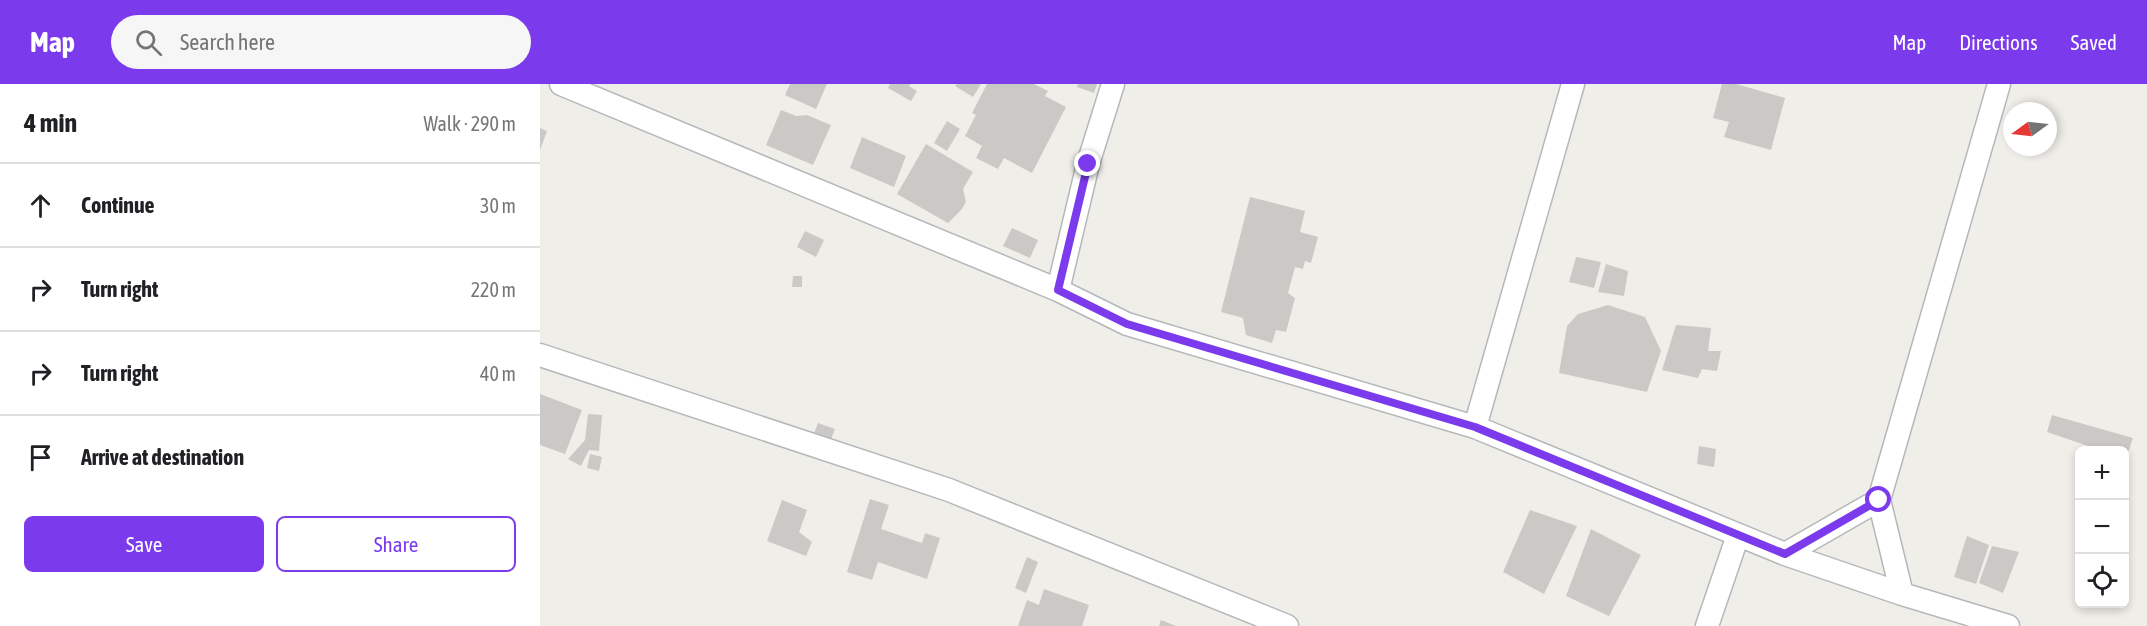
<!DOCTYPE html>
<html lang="en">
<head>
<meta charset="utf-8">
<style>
  body { margin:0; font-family:"Asap Condensed",sans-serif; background:#f6f6f6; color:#202124 }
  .controls { position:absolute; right:18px; bottom:18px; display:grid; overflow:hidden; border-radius:9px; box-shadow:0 3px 9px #0003 }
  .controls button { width:54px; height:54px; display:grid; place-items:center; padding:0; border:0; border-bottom:2px solid #e0e0e0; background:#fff; color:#202124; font:30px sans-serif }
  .compass { position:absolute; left:1463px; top:18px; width:54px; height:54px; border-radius:50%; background:#fff; box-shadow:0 3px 9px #0003; rotate:255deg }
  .stop { position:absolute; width:18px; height:18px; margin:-14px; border:4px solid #7c3aed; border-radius:50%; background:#fff }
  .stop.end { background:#7c3aed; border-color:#fff; box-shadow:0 2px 6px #0008 }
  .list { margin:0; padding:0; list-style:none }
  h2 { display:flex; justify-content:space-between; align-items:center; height:78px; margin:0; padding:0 24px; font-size:26px }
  h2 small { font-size:20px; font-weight:400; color:#757577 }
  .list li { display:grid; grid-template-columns:39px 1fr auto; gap:18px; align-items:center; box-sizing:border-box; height:84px; padding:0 24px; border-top:2px solid #e0e0e0 }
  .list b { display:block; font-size:22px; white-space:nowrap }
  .list em { font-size:20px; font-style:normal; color:#757577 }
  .actions { display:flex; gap:12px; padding:18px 24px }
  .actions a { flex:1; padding:14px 0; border:2px solid #7c3aed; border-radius:9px; text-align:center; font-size:21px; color:#7c3aed }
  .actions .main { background:#7c3aed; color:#fff }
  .icon { flex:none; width:33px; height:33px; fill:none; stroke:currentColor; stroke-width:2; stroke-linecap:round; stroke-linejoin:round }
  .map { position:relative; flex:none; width:1607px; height:542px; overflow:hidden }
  header { display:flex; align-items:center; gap:36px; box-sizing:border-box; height:84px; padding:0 30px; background:#7c3aed; color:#fff }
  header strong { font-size:28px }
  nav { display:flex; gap:33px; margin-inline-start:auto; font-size:21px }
  .search { width:420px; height:54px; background:#f6f6f6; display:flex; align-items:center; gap:15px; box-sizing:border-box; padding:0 21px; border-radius:33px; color:#757577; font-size:22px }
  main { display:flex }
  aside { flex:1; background:#fff }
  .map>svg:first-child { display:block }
  .building { fill:#cbc9c5 }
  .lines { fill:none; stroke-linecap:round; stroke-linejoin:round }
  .minor-casing { stroke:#b5b8bb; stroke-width:25 }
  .minor { stroke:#fff; stroke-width:22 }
  .route { stroke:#7c3aed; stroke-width:8 }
</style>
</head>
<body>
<header>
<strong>Map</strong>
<div class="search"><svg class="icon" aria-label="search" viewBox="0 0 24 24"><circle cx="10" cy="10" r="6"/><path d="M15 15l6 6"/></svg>Search here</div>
<nav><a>Map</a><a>Directions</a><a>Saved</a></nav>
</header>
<main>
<aside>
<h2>4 min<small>Walk · 290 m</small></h2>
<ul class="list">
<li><svg class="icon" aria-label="ahead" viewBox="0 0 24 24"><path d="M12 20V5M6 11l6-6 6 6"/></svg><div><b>Continue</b></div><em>30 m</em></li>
<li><svg class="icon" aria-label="right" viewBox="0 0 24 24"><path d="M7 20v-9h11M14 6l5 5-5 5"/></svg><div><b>Turn right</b></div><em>220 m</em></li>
<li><svg class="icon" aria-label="right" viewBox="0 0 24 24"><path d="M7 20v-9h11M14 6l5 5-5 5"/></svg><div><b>Turn right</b></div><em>40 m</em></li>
<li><svg class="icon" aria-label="arrive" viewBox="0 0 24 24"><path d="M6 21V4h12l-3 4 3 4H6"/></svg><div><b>Arrive at destination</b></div></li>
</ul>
<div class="actions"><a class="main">Save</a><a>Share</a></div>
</aside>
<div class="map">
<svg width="1607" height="542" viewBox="0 0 1607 542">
  <rect width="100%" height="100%" fill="#f0eee9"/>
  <!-- building -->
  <path class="building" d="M 250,0 L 287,0 L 276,25 L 245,11 Z
    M 350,0 L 370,0 L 369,2 L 377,7 L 371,17 L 348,4 Z
    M 417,0 L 441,0 L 433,13 L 415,2 Z
    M 447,0 L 494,0 L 508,7 L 505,12 L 526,23 L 492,89 L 464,74 L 458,85 L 436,74 L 442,62 L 425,52 L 436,31 L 432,29 Z
    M 538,0 L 557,0 L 554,9 L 537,3 Z
    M 1182,0 L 1196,0 L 1245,14 L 1231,66 L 1184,53 L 1189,38 L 1173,34 Z
    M 241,26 L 256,32 L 267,31 L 291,41 L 273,81 L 226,61 Z
    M 407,37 L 420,45 L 407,67 L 394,59 Z
    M 0,44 L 7,47 L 0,66 Z
    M 322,53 L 366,72 L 354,103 L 310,84 Z
    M 386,60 L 433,88 L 423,105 L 426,118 L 422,125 L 408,139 L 357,110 Z
    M 710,113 L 765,127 L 760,148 L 778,153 L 771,179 L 765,177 L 763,185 L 755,183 L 748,209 L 755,214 L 746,248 L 736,246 L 732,259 L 706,251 L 703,234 L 681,228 Z
    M 472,144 L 498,156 L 490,174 L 463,162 Z
    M 265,147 L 284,156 L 276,173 L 257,163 Z
    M 1036,173 L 1061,178 L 1054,204 L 1029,198 Z
    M 1066,180 L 1088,187 L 1084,212 L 1058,208 Z
    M 253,192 L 262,192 L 262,203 L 252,203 Z
    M 1068,221 L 1105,233 L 1121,267 L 1107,308 L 1019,289 L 1027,242 L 1038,230 Z
    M 1136,241 L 1171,244 L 1168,267 L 1181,267 L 1177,287 L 1162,285 L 1158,294 L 1122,286 Z
    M 0,310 L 42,326 L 25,370 L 0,361 Z
    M 48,330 L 62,331 L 59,367 L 49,366 L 41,382 L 28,375 L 45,356 Z
    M 1512,331 L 1593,354 L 1585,377 L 1584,366 L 1560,366 L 1507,348 Z
    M 278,339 L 295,345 L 290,358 L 273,352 Z
    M 1159,362 L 1176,365 L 1174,383 L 1157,380 Z
    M 50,370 L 62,373 L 59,387 L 47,384 Z
    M 330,415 L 349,421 L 341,445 L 382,459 L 385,449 L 400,454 L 387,495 L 338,478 L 332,496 L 307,488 Z
    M 242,416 L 267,426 L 259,448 L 272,458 L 266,472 L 227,457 Z
    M 990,426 L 1037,442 L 1004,510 L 963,488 Z
    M 1051,445 L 1101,471 L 1069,532 L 1026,512 Z
    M 1427,452 L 1449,461 L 1436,500 L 1414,493 Z
    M 1452,462 L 1479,468 L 1463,509 L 1439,499 Z
    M 487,473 L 498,478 L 486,509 L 475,504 Z
    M 504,505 L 549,521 L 542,542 L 478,542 L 487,516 L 499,521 Z
    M 621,536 L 636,542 L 619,542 Z"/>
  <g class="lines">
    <!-- minor casing -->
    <g class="minor-casing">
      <path id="minor" d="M 21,0 L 518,206 L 587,240 L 935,343 L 1245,470 L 1362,510 L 1468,542
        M 518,206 L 548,80 L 573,0
        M 0,271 L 409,406 L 747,542
        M 935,343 L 1033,0
        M 1245,470 L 1339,416
        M 1362,510 L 1339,416 L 1459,0
        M 1167,542 L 1198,451"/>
    </g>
    <!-- minor -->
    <use href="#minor" class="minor"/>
  </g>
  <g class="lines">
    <!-- route -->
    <path class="route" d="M 548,80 L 518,206 L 587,240 L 935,343 L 1245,470 L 1339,416"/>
  </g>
</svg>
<div class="controls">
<button>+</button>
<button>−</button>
<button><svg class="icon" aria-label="locate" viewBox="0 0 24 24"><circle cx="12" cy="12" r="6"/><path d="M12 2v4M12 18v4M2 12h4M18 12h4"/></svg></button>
</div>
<svg class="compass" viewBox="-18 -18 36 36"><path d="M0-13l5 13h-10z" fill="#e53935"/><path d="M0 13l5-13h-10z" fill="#757577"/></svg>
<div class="stop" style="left:1339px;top:416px"></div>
<div class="stop end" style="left:548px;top:80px"></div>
</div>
</main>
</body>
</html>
